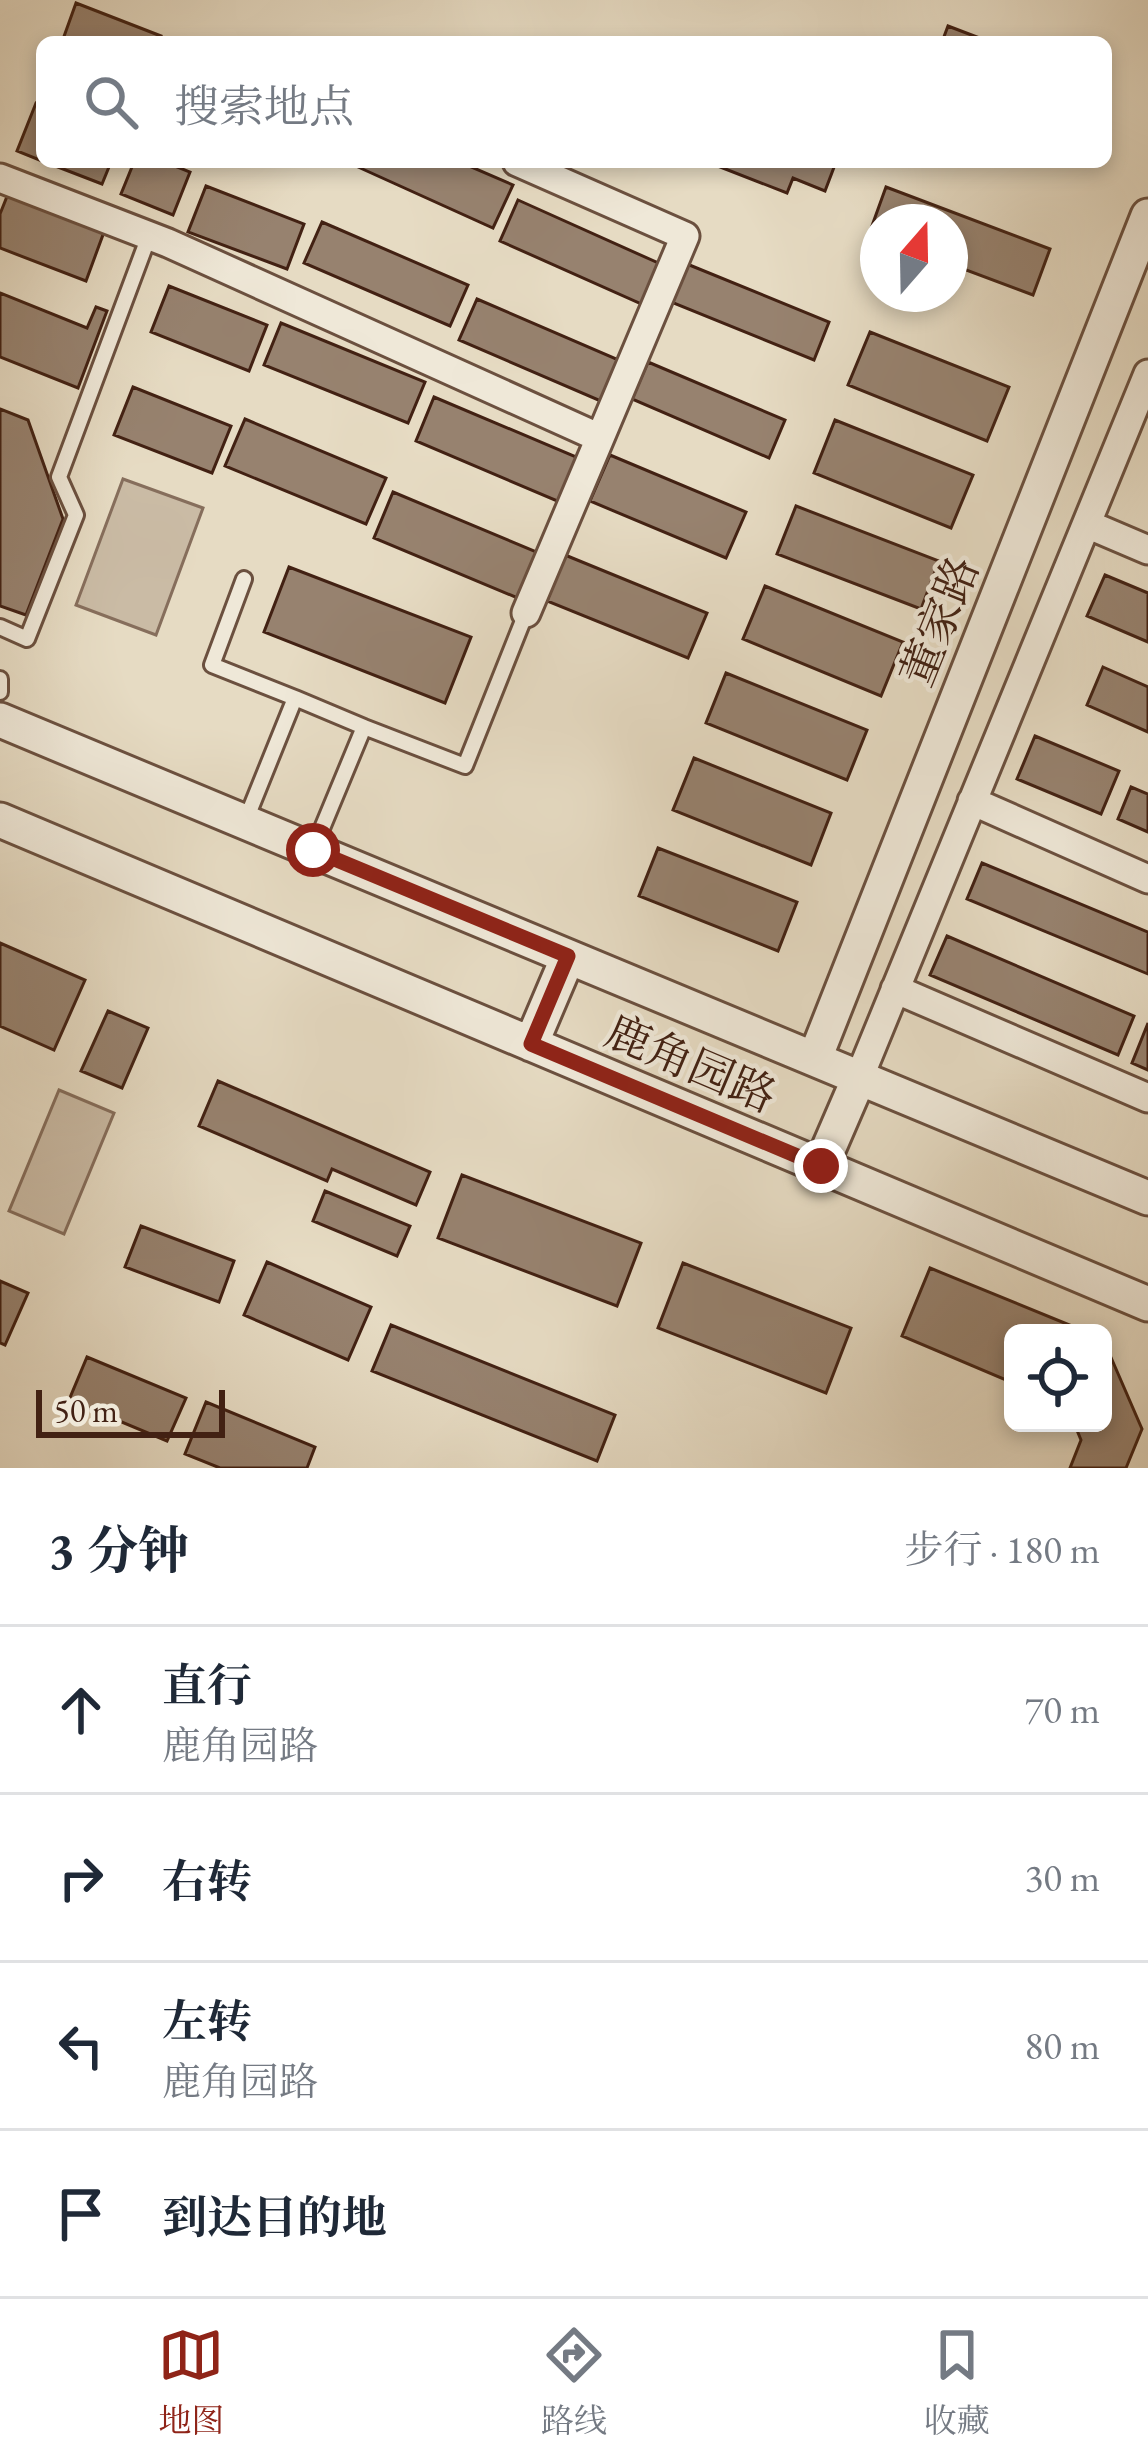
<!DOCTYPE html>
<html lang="zh">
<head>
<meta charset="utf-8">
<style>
  body { margin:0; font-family:"EB Garamond","Noto Serif SC",serif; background:#f6f6f7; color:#1f2937 }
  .controls { position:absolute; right:36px; bottom:36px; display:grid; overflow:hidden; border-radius:18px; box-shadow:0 6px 18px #0003 }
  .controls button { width:108px; height:108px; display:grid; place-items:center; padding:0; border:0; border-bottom:3px solid #e0e1e3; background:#fff; color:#1f2937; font:60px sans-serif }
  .compass { position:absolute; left:860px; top:204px; width:108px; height:108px; border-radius:50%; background:#fff; box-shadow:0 6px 18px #0003; rotate:20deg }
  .scale { position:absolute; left:36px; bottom:30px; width:189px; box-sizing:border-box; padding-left:12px; border:6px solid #422113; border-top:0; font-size:33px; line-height:42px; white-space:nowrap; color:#422113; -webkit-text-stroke:9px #efe8d8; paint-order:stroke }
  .stop { position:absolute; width:36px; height:36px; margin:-27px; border:9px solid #8f2418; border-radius:50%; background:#fff }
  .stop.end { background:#8f2418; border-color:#fff; box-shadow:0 3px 12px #0008 }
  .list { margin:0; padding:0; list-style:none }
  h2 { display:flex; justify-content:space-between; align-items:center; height:156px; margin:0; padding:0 48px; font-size:51px }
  h2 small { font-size:39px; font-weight:400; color:#747a83 }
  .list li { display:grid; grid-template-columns:78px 1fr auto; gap:36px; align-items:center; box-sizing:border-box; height:168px; padding:0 48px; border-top:3px solid #e0e1e3 }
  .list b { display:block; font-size:45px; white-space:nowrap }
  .list p { margin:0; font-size:39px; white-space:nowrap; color:#747a83 }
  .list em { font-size:39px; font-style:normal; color:#747a83 }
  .icon { flex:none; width:66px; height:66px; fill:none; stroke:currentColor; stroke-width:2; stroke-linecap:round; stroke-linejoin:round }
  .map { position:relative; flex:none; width:1148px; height:1468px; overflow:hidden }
  .search { position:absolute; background:#fff; box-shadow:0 6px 18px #0003; left:36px; right:36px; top:36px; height:132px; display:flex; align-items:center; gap:30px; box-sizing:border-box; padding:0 42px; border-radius:18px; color:#747a83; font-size:45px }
  .sheet { height:828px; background:#fff }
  nav { display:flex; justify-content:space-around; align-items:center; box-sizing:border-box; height:168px; border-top:3px solid #e0e1e3; background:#fff; font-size:33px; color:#747a83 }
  nav a { display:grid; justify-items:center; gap:6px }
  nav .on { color:#8f2418 }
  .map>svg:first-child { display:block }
  .green { fill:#cabba5; stroke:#866e5c; stroke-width:3 }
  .building { fill:#97826f; stroke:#422113; stroke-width:3 }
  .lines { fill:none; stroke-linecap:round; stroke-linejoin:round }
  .service-casing { stroke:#6b503f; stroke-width:20 }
  .minor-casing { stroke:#6b503f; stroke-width:33 }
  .tertiary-casing { stroke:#6b503f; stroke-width:39 }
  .service { stroke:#efe8d8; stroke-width:14 }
  .minor { stroke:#efe8d8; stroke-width:27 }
  .tertiary { stroke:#efe8d8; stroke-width:33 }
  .route { stroke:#8f2418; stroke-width:15 }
  .labels { text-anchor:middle; stroke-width:9; stroke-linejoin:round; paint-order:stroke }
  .street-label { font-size:45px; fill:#422113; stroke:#efe8d8 }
</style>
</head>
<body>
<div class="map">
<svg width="1148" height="1468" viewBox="0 0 1148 1468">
  <rect width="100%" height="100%" fill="#e6dbc3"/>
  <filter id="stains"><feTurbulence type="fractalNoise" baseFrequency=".00167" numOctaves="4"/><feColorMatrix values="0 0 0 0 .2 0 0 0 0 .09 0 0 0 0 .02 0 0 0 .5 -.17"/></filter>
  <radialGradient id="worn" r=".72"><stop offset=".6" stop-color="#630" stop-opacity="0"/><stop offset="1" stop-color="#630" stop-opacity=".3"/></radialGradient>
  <!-- green -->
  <path class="green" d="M 123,479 L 203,508 L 156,635 L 76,605 Z
    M 59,1090 L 114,1113 L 64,1234 L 9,1211 Z"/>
  <!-- building -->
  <path class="building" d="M 76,3 L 161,36 L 159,42 L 62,42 Z
    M 948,26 L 990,42 L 942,42 Z
    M 36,103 L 42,105 L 42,161 L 17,151 Z
    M 45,162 L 111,162 L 102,184 Z
    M 134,162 L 165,162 L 190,172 L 173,215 L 121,194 Z
    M 347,162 L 460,162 L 513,185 L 493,228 Z
    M 836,162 L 825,191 L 793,178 L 787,193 L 710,163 Z
    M 206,186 L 304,224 L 287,269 L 188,232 Z
    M 886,187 L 1050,249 L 1033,295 L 950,264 L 950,222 L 878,222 L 878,237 L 869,234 Z
    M 8,194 L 104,232 L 86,281 L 0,248 L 0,214 Z
    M 518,200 L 665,266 L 646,306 L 500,241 Z
    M 322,222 L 468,285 L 450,326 L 304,263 Z
    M 687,264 L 829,322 L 814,360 L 671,302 Z
    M 169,286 L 267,325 L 249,371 L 151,332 Z
    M 0,293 L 87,328 L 96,307 L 107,311 L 78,388 L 0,357 Z
    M 477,299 L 621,361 L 603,402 L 459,340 Z
    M 281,323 L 425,382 L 408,423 L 264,365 Z
    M 870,332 L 1009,387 L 987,441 L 848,385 Z
    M 648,362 L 785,420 L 769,458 L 632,399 Z
    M 133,387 L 231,426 L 212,473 L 114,435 Z
    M 434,397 L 581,459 L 562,503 L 416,441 Z
    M 0,409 L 28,420 L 63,519 L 26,615 L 0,606 Z
    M 245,419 L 386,478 L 366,524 L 225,466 Z
    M 835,420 L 973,475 L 951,528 L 814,473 Z
    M 610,455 L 746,512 L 726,558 L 590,501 Z
    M 393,492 L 539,553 L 520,599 L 374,538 Z
    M 796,506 L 939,561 L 921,609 L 777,554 Z
    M 565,555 L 707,613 L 688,658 L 547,601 Z
    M 289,567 L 471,637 L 445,703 L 264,632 Z
    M 1105,575 L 1148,593 L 1148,642 L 1087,616 Z
    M 765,586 L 903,642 L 881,696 L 743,639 Z
    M 1103,667 L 1148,687 L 1148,732 L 1087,705 Z
    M 726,673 L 867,730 L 847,780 L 706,723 Z
    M 1035,736 L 1119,771 L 1101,814 L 1017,779 Z
    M 694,758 L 831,813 L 811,865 L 673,810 Z
    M 1131,787 L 1148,794 L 1148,832 L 1118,819 Z
    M 658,848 L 797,902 L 778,951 L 639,896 Z
    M 982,863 L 1148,932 L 1148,974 L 967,899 Z
    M 947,936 L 1134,1016 L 1118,1055 L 930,975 Z
    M 0,943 L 85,980 L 54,1050 L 0,1026 Z
    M 108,1011 L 148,1028 L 122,1088 L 81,1071 Z
    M 1148,1023 L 1148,1070 L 1132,1063 Z
    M 218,1081 L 430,1172 L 416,1205 L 332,1169 L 327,1181 L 199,1126 Z
    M 462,1175 L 641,1243 L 617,1306 L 438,1238 Z
    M 325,1191 L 410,1226 L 397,1256 L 313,1221 Z
    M 141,1226 L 234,1261 L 219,1302 L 125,1267 Z
    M 267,1262 L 371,1307 L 348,1360 L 244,1315 Z
    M 683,1263 L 851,1328 L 826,1393 L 658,1328 Z
    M 930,1268 L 1089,1333 L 1013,1333 L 1013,1383 L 902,1336 Z
    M 0,1281 L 28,1293 L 5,1345 L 0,1343 Z
    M 391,1325 L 615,1415 L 597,1461 L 372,1371 Z
    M 1103,1339 L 1142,1429 L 1126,1468 L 1070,1468 L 1081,1440 L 1074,1423 L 1103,1423 Z
    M 87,1357 L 186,1398 L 167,1441 L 69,1400 Z
    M 206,1402 L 315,1447 L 307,1468 L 220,1468 L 185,1454 Z"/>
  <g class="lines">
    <!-- service casing -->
    <g class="service-casing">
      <path id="service" d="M 244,579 L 212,665 L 295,698
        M 0,627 L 27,639 L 76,515 L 59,477 L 149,236
        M 0,679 L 0,692
        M 364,727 L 465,766 L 526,613
        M 245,822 L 295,698 L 364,727 L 313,850"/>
    </g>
    <!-- minor casing -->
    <g class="minor-casing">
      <path id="minor" d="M 517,162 L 685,236 L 600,438
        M 0,178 L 168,243 L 600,438 L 526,613
        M 1087,524 L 1148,550
        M 972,801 L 1148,879
        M 895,989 L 1148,1098
        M 859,1078 L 1148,374"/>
    </g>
    <!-- tertiary casing -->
    <g class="tertiary-casing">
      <path id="tertiary" d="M 0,720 L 1148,1198
        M 0,820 L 1148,1304
        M 531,1044 L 568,957
        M 815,1058 L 1148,216
        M 821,1166 L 859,1078"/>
    </g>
    <!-- service -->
    <use href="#service" class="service"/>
    <!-- minor -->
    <use href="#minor" class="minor"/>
    <!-- tertiary -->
    <use href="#tertiary" class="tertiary"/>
  </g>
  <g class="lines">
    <!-- route -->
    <path class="route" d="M 313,850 L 568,956 L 531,1044 L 821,1166"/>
  </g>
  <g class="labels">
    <!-- street labels -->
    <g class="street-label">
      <text transform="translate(939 621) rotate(-68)" y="16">董家路</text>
      <text transform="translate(691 1063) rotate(23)" y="16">鹿角园路</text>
    </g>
  </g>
  <rect width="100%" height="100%" filter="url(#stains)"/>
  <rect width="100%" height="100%" fill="url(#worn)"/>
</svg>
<div class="controls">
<button><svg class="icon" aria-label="locate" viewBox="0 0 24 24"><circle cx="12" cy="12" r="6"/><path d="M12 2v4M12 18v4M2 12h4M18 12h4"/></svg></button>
</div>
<svg class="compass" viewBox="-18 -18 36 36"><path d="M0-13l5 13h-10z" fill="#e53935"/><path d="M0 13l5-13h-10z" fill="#747a83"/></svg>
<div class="scale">50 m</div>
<div class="stop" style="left:313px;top:850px"></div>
<div class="stop end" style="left:821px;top:1166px"></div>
<div class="search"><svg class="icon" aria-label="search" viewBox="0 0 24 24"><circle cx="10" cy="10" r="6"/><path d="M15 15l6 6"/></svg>搜索地点</div>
</div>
<section class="sheet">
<h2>3 分钟<small>步行 · 180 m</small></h2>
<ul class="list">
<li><svg class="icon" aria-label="ahead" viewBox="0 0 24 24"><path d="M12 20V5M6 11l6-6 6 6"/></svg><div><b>直行</b><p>鹿角园路</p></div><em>70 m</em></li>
<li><svg class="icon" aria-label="right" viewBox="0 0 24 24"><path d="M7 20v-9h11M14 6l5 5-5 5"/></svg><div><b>右转</b></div><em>30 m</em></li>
<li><svg class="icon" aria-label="left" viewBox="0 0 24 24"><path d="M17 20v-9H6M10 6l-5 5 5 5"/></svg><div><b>左转</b><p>鹿角园路</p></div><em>80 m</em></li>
<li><svg class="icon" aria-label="arrive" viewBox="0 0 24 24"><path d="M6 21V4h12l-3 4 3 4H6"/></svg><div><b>到达目的地</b></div></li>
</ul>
</section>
<nav>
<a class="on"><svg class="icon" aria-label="map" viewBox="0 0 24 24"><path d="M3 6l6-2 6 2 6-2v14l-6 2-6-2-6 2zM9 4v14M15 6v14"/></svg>地图</a>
<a><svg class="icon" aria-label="directions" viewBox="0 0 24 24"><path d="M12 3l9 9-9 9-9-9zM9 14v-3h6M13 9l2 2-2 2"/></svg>路线</a>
<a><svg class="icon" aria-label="saved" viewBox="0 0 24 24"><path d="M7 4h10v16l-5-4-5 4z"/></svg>收藏</a>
</nav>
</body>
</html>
